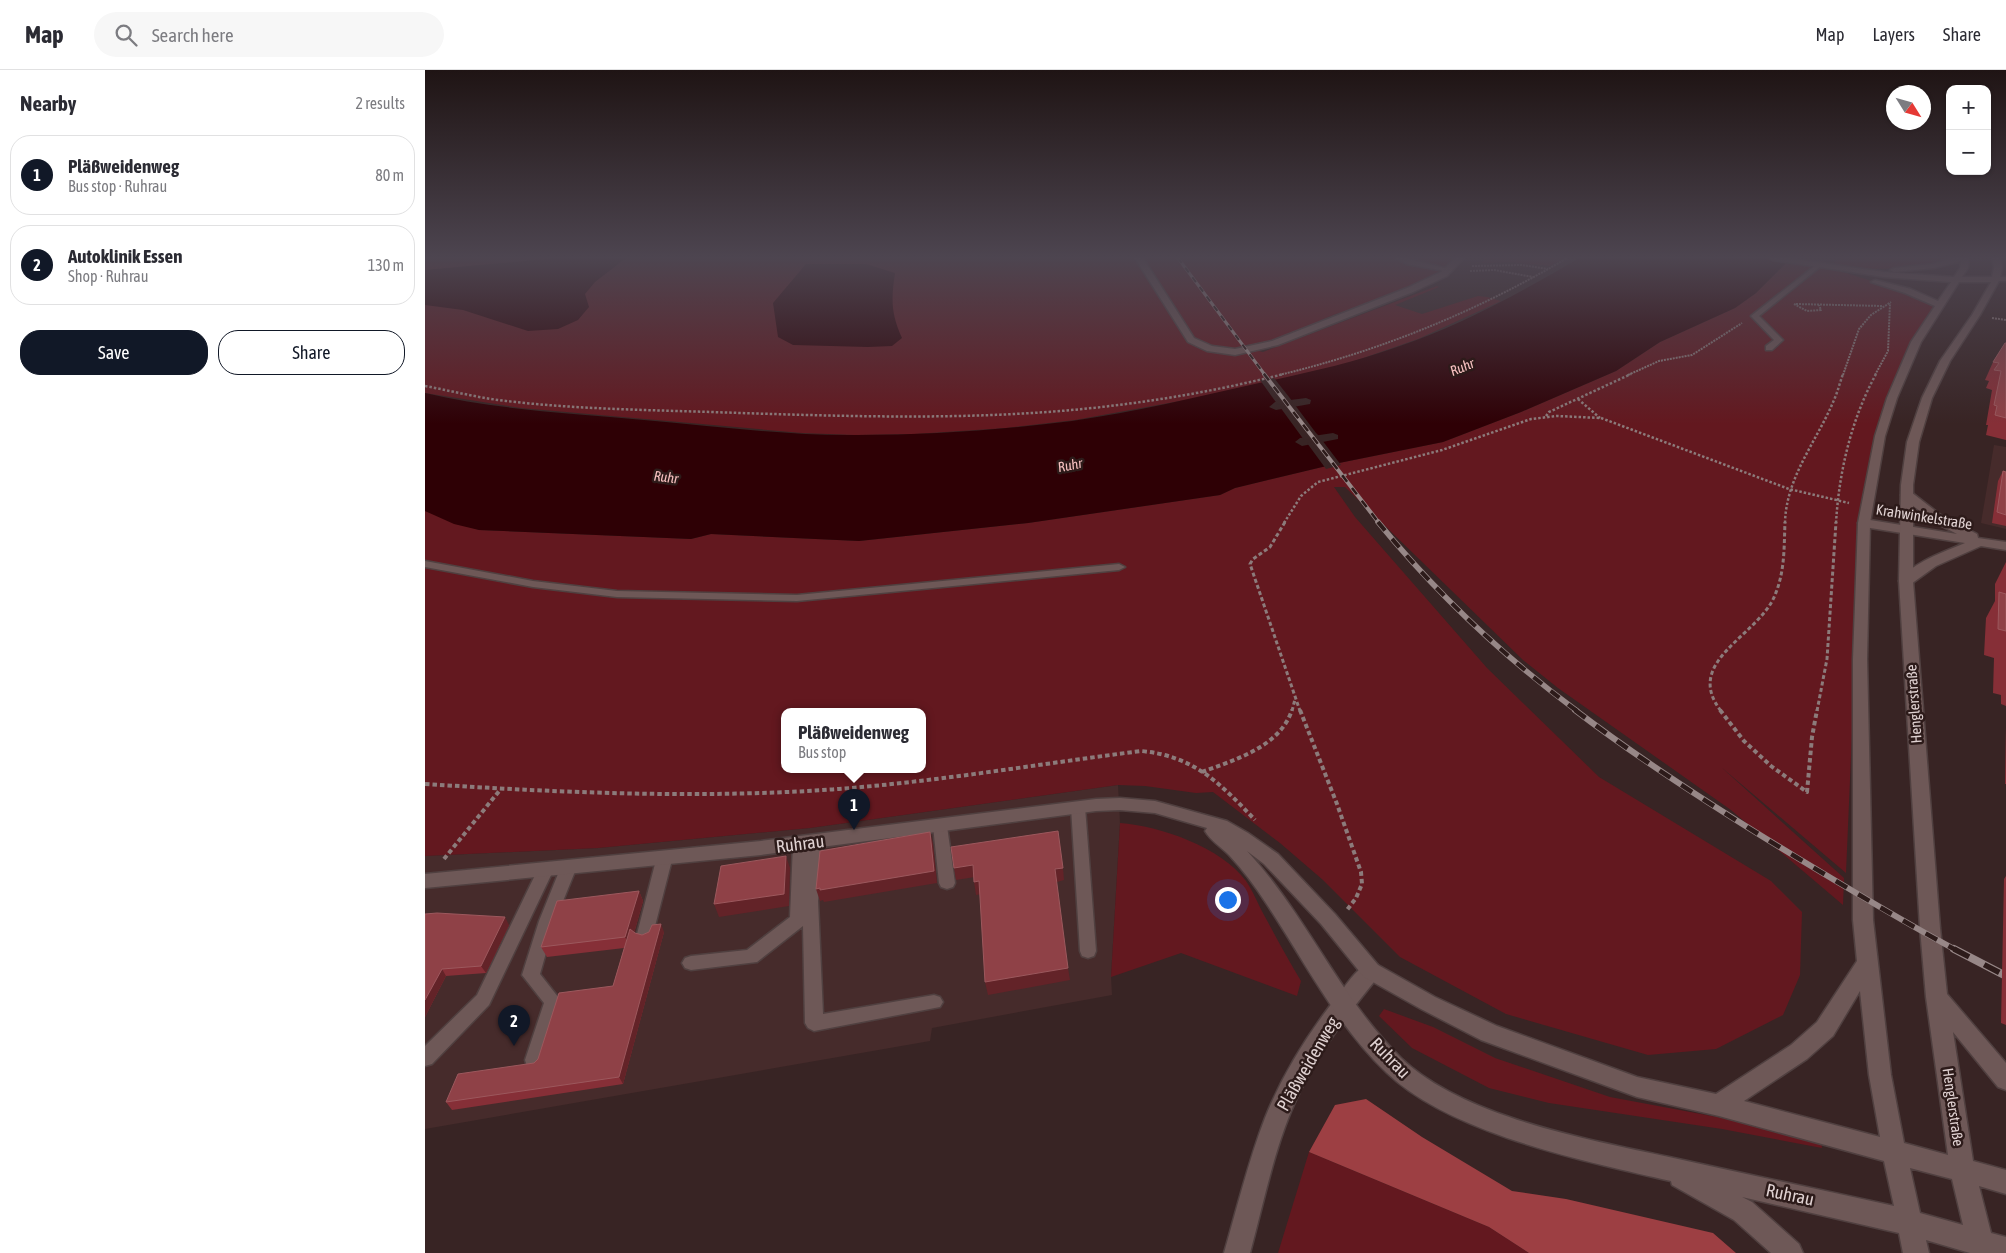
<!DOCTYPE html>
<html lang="en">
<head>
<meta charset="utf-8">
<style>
  body { margin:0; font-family:"Asap Condensed",sans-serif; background:#f7f7f7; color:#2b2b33 }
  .controls { position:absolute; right:15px; top:15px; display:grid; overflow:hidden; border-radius:10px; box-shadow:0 1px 4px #0004 }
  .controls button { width:45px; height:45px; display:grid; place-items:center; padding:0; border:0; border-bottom:1px solid #e1e1e2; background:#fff; color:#2b2b33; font:25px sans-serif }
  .compass { position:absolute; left:1461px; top:15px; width:45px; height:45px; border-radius:50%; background:#fff; box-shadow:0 1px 4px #0004; rotate:127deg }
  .you { position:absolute; left:802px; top:829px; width:18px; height:18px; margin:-12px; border:4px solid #fff; border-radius:50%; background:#1a73e8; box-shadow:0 0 0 8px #1a73e833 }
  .badge { display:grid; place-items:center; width:32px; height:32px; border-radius:50%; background:#111827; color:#fff; font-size:16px; font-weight:700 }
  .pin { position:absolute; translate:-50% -41px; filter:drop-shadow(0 1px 2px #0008) }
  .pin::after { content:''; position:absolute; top:26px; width:18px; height:15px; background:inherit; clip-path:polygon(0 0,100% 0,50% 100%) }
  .popup { position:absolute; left:356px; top:638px; width:145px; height:65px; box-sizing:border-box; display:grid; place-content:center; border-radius:10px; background:#fff; filter:drop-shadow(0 1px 4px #0005); font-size:16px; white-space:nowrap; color:#7c7c81 }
  .popup b { font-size:19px; color:#2b2b33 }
  .popup::after { content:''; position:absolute; left:50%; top:100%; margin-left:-10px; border:10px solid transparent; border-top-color:#fff }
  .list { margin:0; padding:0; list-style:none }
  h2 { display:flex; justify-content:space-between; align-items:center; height:65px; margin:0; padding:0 20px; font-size:21px }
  h2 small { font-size:16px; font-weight:400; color:#7c7c81 }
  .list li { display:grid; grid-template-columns:32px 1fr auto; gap:15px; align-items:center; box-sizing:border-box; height:80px; margin:0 10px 10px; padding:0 10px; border:1px solid #e1e1e2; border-radius:20px }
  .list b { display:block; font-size:19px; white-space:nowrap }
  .list p { margin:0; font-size:16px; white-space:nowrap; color:#7c7c81 }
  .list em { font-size:16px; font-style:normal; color:#7c7c81 }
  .actions { display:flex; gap:10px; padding:15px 20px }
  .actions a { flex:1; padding:11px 0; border:1px solid #111827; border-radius:20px; text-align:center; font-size:18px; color:#111827 }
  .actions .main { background:#111827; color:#fff }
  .icon { flex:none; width:28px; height:28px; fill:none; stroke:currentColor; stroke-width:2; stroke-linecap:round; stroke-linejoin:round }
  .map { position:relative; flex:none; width:1581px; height:1183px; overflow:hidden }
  header { display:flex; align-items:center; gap:30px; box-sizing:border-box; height:70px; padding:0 25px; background:#fff; border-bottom:1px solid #e1e1e2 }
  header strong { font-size:24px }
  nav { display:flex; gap:28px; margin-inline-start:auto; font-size:18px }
  .search { width:350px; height:45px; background:#f7f7f7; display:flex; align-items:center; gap:12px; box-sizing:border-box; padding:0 18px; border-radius:28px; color:#7c7c81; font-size:19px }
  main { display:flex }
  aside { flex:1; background:#fff }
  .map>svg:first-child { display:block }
  .built { fill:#462b2b }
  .green { fill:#63181f; fill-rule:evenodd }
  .forest { fill:#9d3f43 }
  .water { fill:#2e0005; fill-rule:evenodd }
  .pier { fill:#382424 }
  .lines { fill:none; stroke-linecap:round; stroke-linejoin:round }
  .lane-casing { stroke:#504040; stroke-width:3 }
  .street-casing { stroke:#504040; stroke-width:3 }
  .secondary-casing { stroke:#504040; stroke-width:3 }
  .path-far3 { stroke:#8c7b7b; stroke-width:2; stroke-dasharray:2 1; stroke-linecap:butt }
  .path-far2 { stroke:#8c7b7b; stroke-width:2.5; stroke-dasharray:2.5 2; stroke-linecap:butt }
  .path-far1 { stroke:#8c7b7b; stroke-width:3; stroke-dasharray:4 2.5; stroke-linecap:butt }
  .path { stroke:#8c7b7b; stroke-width:4; stroke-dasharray:4.5 3; stroke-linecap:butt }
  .lane { fill:#6e5857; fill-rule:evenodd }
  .street { fill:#6e5857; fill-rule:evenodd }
  .secondary { fill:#6e5857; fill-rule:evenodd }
  .rail-far4-casing { stroke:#978787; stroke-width:3 }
  .rail-far3-casing { stroke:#978787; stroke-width:4 }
  .rail-far2-casing { stroke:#978787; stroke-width:5.5 }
  .rail-far1-casing { stroke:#978787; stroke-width:6 }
  .rail-casing { stroke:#978787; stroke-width:8 }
  .rail-far4 { stroke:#2d1b1a; stroke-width:2; stroke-dasharray:6; stroke-linecap:butt }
  .rail-far3 { stroke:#2d1b1a; stroke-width:2.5; stroke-dasharray:8; stroke-linecap:butt }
  .rail-far2 { stroke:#2d1b1a; stroke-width:4; stroke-dasharray:11; stroke-linecap:butt }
  .rail-far1 { stroke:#2d1b1a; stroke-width:4.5; stroke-dasharray:13; stroke-linecap:butt }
  .rail { stroke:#2d1b1a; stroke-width:5.5; stroke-dasharray:17; stroke-linecap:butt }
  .wall { fill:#862f37 }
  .shaded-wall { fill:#632328 }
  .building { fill:#8f4147; stroke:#9c585d }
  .labels { text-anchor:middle; stroke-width:5; stroke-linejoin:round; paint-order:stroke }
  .far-water-label { font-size:14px; font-style:italic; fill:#f7c1c0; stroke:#2d1b1a }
  .street-label { font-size:15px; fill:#e0d2d2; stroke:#2d1b1a }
  .near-street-label { font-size:18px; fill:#e0d2d2; stroke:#2d1b1a }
</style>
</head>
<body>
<header>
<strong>Map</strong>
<div class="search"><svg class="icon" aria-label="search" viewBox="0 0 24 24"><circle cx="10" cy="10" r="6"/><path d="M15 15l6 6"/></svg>Search here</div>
<nav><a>Map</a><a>Layers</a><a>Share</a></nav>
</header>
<main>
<aside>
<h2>Nearby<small>2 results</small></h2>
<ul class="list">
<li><span class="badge">1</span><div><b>Pläßweidenweg</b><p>Bus stop · Ruhrau</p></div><em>80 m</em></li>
<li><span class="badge">2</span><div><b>Autoklinik Essen</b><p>Shop · Ruhrau</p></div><em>130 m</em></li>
</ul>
<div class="actions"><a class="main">Save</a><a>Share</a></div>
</aside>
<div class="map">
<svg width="1581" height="1183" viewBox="0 0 1581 1183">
  <rect width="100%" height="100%" fill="#382424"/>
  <!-- built -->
  <path class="built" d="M 1569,375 L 1581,377 L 1581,459 L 1556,453 Z
    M 693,715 L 695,753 L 686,907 L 687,925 L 507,958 L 505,971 L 0,1059 L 0,786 L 173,778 L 385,758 Z"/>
  <!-- green -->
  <path class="green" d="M 0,188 L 1029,188 C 1014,214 934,235 906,246 C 895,250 885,256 874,261 C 857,268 837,272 819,278 L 838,282 L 1012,216 L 1014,217 L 970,235 L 997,244 L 1053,226 L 1062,227 L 1076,231 L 993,269 L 921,294 L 783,326 L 727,336 L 650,350 L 581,358 L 490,364 L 430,365 L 377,363 L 96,338 L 0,323 Z
    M 1060,188 L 1139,188 L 1125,196 L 1086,192 L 1057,193 Z
    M 1413,188 L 1523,188 C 1499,200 1434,201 1407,196 Z
    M 1362,192 L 1412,200 L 1481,222 L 1511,236 L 1468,328 L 1436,453 L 1421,803 L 1296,697 L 1419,808 L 1418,835 L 1306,740 L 1133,618 L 1098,590 L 920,417 L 909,417 L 930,447 L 1062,598 L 1174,707 L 1346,811 L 1377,842 L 1375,905 L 1358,945 L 1291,979 L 1223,985 L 1081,944 L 975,887 L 898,810 L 855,773 L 788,722 L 771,723 L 720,716 L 693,715 L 385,758 L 173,778 L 0,786 L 0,441 L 54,460 L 266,469 L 286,464 L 434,471 L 603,453 L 795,425 L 810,418 L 914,393 L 1018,372 L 1096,342 L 1191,301 L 1235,272 L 1310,238 L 1331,223 ZM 360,641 L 498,641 L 498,699 L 360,699 Z
    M 695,753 C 735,756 796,777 821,811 C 828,821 833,834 839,845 C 851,867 863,890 876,911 L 872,926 L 756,883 L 686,907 Z
    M 959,939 L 1008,957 L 1070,988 L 1185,1027 L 1292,1047 L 1396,1071 L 1397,1078 L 1297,1059 L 1124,1033 L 1064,1018 L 987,978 L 954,946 Z
    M 884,1082 L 1064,1157 L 1104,1183 L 853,1183 Z"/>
  <!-- forest -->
  <path class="forest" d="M 941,1029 L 997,1067 L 1087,1121 L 1141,1129 L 1288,1163 L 1311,1183 L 1104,1183 L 1064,1157 L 884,1082 L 910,1035 Z"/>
  <!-- water -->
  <path class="water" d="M 133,188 L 201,188 L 170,212 L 160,224 L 164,237 L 153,250 L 133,259 L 103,261 L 38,240 L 0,235 L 0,200 Z
    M 1154,188 L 1366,188 L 1331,223 L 1310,238 L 1235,272 L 1191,301 L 1096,342 L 1018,372 L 914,393 L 810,418 L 795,425 L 603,453 L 434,471 L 286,464 L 266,469 L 54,460 L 29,454 L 0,441 L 0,323 C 71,340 146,343 219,350 C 290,356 362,366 433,365 C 504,365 576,360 647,351 C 710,342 772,327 834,313 C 881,303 927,293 972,277 C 1034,256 1097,222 1154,188 ZM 881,328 L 886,330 L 885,334 L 851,340 L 844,337 L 850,332 ZM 908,363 L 913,365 L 913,369 L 877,376 L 870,372 L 875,368 Z
    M 381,194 L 441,194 L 470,203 C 466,230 466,243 477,268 L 467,276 L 443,277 L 368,275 L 353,267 L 348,233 Z"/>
  <!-- pier -->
  <path class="pier" d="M 849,308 L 868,332 L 853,335 L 835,310 Z
    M 870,335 L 891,363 L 895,367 L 879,370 L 855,337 Z
    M 897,370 L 916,395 L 901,399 L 882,373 Z"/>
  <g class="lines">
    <!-- lane casing -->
    <g class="lane-casing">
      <path id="lane" d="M 970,188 L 979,188 L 1028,200 L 1025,202 L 982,194 Z
        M 1391,195 L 1396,196 L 1334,246 L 1358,270 L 1347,280 L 1341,280 L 1341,276 L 1349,270 L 1326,246 Z
        M 0,491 L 108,511 L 192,521 L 372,525 L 694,494 L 700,497 L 694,500 L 372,531 L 192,527 L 108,517 L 0,497 Z
        M 653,732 L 658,733 L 660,737 L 671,881 L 669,886 L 663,888 L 657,886 L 655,881 L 646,737 L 648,733 Z
        M 515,751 L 520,752 L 522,756 L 530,813 L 528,817 L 522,819 L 516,817 L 514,813 L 508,756 L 510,752 Z
        M 391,766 L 396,768 L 399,772 L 393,831 L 398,944 L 509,925 L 515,927 L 518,932 L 515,937 L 389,961 L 383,958 L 380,953 L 378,856 L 332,892 L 266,900 L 260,898 L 257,893 L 260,888 L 266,886 L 322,880 L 365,847 L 368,774 L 371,770 L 376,768 L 381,770 L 383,773 L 386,768 Z
        M 239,784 L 244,786 L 247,790 L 228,864 L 226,869 L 220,871 L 214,869 L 212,864 L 231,790 L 234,786 Z
        M 143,793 L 149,795 L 151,799 L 130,851 L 115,904 L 137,932 L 118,990 L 116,996 L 109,998 L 102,996 L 100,990 L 119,933 L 97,905 L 114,851 L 135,799 L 137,795 Z
        M 120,795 L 126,797 L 128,801 L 64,935 L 7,994 L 0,996 L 0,976 L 52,925 L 112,801 L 114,797 Z"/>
    </g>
    <!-- street casing -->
    <g class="street-casing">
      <path id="street" d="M 1568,207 L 1581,207 L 1581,211 L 1568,211 Z
        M 1482,421 L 1486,422 L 1517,446 L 1552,464 L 1553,468 L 1581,472 L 1581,480 L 1556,476 L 1511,496 L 1486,514 L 1476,514 L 1474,511 C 1488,492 1519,482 1540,473 L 1439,457 L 1433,453 L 1439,449 L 1532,464 L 1509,452 L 1478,428 L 1476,425 Z
        M 946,893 L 953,895 L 956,901 L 953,907 C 922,945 891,985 871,1030 C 849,1078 839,1132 825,1183 L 799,1183 C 812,1138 823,1092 840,1048 C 858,1003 884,962 914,924 C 923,913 932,897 946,893 Z"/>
    </g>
    <!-- secondary casing -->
    <g class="secondary-casing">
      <path id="secondary" d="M 710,188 L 718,188 L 769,268 L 787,276 L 810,279 L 847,271 L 982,218 L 1016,202 L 1030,188 L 1039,188 L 1022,206 L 988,222 L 853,275 L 810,285 L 782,281 L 763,272 Z
        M 1344,188 L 1362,188 L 1459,202 L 1529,207 L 1535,198 L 1536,191 L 1509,198 L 1469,202 L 1465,200 L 1469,198 L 1508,194 L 1527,188 L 1544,188 L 1543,198 L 1537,207 L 1567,207 L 1569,197 L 1567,188 L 1575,188 L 1577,197 L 1575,209 L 1555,245 L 1525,291 L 1507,328 L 1494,372 L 1488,415 L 1488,511 L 1515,858 L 1522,924 L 1581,993 L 1581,1020 L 1573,1017 L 1528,962 L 1548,1091 L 1581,1100 L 1581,1124 L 1554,1116 L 1566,1163 L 1581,1167 L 1581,1183 L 1545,1183 L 1501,1170 L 1504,1183 L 1478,1183 L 1474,1163 L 1317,1127 L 1327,1132 L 1374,1174 L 1378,1183 L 1346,1183 L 1309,1150 L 1247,1115 L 1246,1111 C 1160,1091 1026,1064 962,1003 C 911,955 879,890 841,833 C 830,816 818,800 804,785 C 796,777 785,770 780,761 L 782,758 L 730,743 L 695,740 L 671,741 L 336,785 L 0,818 L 0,804 L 336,771 L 671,729 L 695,728 L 730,731 L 802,751 L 823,763 L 853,784 L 910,844 L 953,895 L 1010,927 L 1072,956 L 1212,1007 L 1291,1024 L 1366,975 L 1392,952 L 1432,891 L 1428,850 L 1428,589 L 1433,453 L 1450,366 L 1462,328 L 1486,272 L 1510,236 L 1480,223 L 1446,212 L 1450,210 L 1486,219 L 1513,231 L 1526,212 L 1459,207 L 1348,190 ZM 1534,212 L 1566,212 L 1547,245 L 1515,291 L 1497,328 L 1482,372 L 1476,415 L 1474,511 L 1495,858 L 1501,927 L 1523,1085 L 1479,1073 L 1466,1005 L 1448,850 L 1442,589 L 1445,453 L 1460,366 L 1472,328 L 1496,272 ZM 822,781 L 839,794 L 896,854 L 939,907 L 996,939 L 1056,970 L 1212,1027 L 1294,1046 L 1459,1091 L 1469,1136 C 1394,1119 1319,1104 1244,1087 C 1161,1069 1038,1047 976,988 C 914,927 881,844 822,781 ZM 1435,921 L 1444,1005 L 1455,1067 L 1319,1031 L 1382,989 L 1408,966 ZM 1485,1098 L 1527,1109 L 1538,1155 L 1495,1143 Z"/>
    </g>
    <!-- path-far3 -->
    <path class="path-far3" d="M 1047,196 L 1097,195 L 1123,199
      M 1045,201 L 1069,200 L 1108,207
      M 1369,234 L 1382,241 L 1396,240 L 1394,235
      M 1371,234 L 1457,236
      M 1567,248 L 1581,250
      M 854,305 C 955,281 1053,241 1142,188
      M 1203,305 L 1234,291 L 1267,285 L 1317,253
      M 1418,305 L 1434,259 L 1446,245 L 1466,232
      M 1450,305 L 1463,281 L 1465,233"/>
    <!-- path-far2 -->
    <path class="path-far2" d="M 0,316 C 27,321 54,328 81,331 C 159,340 237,340 315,343 C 444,347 573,351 701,334 C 755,327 807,317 859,304
      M 1153,329 L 1175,348
      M 1121,346 L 1124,342 L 1206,304
      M 859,453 L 876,426 L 893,412 L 1017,380 L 1106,349 L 1132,346 L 1176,348 L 1364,419 L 1424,433
      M 1360,453 C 1361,407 1392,371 1409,330 C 1413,321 1415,312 1418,304
      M 1411,453 C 1414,402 1426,350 1451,304"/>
    <!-- path-far1 -->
    <path class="path-far1" d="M 860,452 L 845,477 L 828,489 L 825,494 L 875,641
      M 867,641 L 870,629
      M 1296,641 C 1257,591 1334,566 1350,525 C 1360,501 1359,477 1360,452
      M 1392,641 L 1402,589 L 1411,452"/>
    <!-- path -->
    <path class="path" d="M 875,640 L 912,734 L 936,802 L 937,814 L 931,828 L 922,840
      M 1295,640 L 1319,671 L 1346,696 L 1382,722 L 1387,667 L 1392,640
      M 777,702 C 809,690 855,677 867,640
      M 0,714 C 127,722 254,728 382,721 C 494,715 605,695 716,681 C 769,686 795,713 830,750
      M 19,789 L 75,720"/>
    <!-- lane -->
    <use href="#lane" class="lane"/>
    <!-- street -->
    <use href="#street" class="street"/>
    <!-- secondary -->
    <use href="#secondary" class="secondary"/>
    <!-- rail-far4 casing -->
    <g class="rail-far4-casing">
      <path id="rail-far4" d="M 753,188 L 840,305"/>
    </g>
    <!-- rail-far3 casing -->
    <g class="rail-far3-casing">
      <path id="rail-far3" d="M 839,304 L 954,453"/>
    </g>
    <!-- rail-far2 casing -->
    <g class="rail-far2-casing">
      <path id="rail-far2" d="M 953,452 C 1011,523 1078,586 1152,641"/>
    </g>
    <!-- rail-far1 casing -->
    <g class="rail-far1-casing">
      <path id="rail-far1" d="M 1150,640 C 1221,694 1295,741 1371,787 C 1424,819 1477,851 1531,880"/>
    </g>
    <!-- rail casing -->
    <g class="rail-casing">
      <path id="rail" d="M 1529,879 L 1581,906"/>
    </g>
    <!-- rail-far4 -->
    <use href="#rail-far4" class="rail-far4"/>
    <!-- rail-far3 -->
    <use href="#rail-far3" class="rail-far3"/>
    <!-- rail-far2 -->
    <use href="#rail-far2" class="rail-far2"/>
    <!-- rail-far1 -->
    <use href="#rail-far1" class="rail-far1"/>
    <!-- rail -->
    <use href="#rail" class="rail"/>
  </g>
  <!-- wall -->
  <path class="wall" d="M 1581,273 L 1581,370 L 1561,365 L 1563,355 L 1561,355 L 1567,320 L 1561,318 L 1564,311 L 1560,310 L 1568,292 Z
    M 1578,401 L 1581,402 L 1581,456 L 1567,453 L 1573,411 Z
    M 1581,492 L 1581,636 L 1576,634 L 1576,625 L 1568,623 L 1569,588 L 1559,585 L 1561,548 L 1570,531 L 1570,514 Z
    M 1581,657 L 1581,714 L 1580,714 Z
    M 1581,806 L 1581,955 L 1576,953 L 1579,809 Z
    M 214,821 L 218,831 L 209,863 L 217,865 L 239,862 L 198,1014 L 27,1040 L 21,1032 L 109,993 L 188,916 L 199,878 L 122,887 L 116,877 Z
    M 0,844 L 84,855 L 61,903 L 21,906 L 0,947 Z"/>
  <!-- shaded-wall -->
  <path class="shaded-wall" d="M 505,762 L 508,774 L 512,813 L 399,832 L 398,830 L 395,831 L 391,819 L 395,818 Z
    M 361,786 L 365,798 L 364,836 L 294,847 L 289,834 Z
    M 548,795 L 550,807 L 531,810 L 529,798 Z
    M 638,798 L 639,810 L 632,812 L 630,799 Z
    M 554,811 L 557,824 L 551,825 L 549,812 Z
    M 214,821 L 218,831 L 205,877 L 200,867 Z
    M 80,847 L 84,855 L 61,903 L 56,896 Z
    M 236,854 L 239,862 L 198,1014 L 194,1007 Z
    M 643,898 L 645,910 L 563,925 L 560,912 Z
    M 17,899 L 21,906 L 0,947 L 0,930 Z"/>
  <!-- building -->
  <path class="building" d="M 1580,273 L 1581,273 L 1581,348 L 1570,345 L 1572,336 L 1569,335 L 1576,301 L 1569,300 L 1574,293 L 1568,292 Z
    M 1578,401 L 1581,402 L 1581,445 L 1572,442 Z
    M 1574,522 L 1581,524 L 1581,561 L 1573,559 Z
    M 633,761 L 638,798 L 630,799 L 643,898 L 560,912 L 554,811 L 549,812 L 548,795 L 529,798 L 526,777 Z
    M 505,762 L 509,801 L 395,820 L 395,818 L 391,819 L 395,781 Z
    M 361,786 L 359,824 L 289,834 L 296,796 Z
    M 214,821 L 200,867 L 116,877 L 132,831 Z
    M 12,843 L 80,847 L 56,896 L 17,899 L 0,930 L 0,844 Z
    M 236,854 L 194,1007 L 21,1032 L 33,1004 L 109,993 L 113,989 L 134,923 L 188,916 L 205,859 L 210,863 L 217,865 L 224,862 L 227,855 Z"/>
  <!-- sky -->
  <linearGradient id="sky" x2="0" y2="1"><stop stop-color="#1f1414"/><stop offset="0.53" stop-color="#4d4550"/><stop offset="1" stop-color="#4d4550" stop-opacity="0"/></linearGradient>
  <rect width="1581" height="354" fill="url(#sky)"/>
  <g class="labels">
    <!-- far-water labels -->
    <g class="far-water-label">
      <text transform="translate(1037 297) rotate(-22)" y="5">Ruhr</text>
      <text transform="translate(645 395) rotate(-11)" y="5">Ruhr</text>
      <text transform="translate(241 407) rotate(7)" y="5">Ruhr</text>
    </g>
    <!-- street labels -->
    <g class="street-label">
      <text transform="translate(1499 447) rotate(9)" y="5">Krahwinkelstraße</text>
      <text transform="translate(1489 634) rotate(-94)" y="5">Henglerstraße</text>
      <text transform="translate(1528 1037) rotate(82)" y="5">Henglerstraße</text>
    </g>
    <!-- near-street labels -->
    <g class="near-street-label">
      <text transform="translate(375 774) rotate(-7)" y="6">Ruhrau</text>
      <text transform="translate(965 988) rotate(46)" y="6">Ruhrau</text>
      <text transform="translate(883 994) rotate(-60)" y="6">Pläßweidenweg</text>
      <text transform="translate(1365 1125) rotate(12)" y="6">Ruhrau</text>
    </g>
  </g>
</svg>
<div class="controls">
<button>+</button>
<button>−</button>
</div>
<svg class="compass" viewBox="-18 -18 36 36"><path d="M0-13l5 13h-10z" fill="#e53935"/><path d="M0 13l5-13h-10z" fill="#7c7c81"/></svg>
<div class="you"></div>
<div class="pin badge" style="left:429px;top:760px">1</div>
<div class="popup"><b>Pläßweidenweg</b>Bus stop</div>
<div class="pin badge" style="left:89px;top:976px">2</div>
</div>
</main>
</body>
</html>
